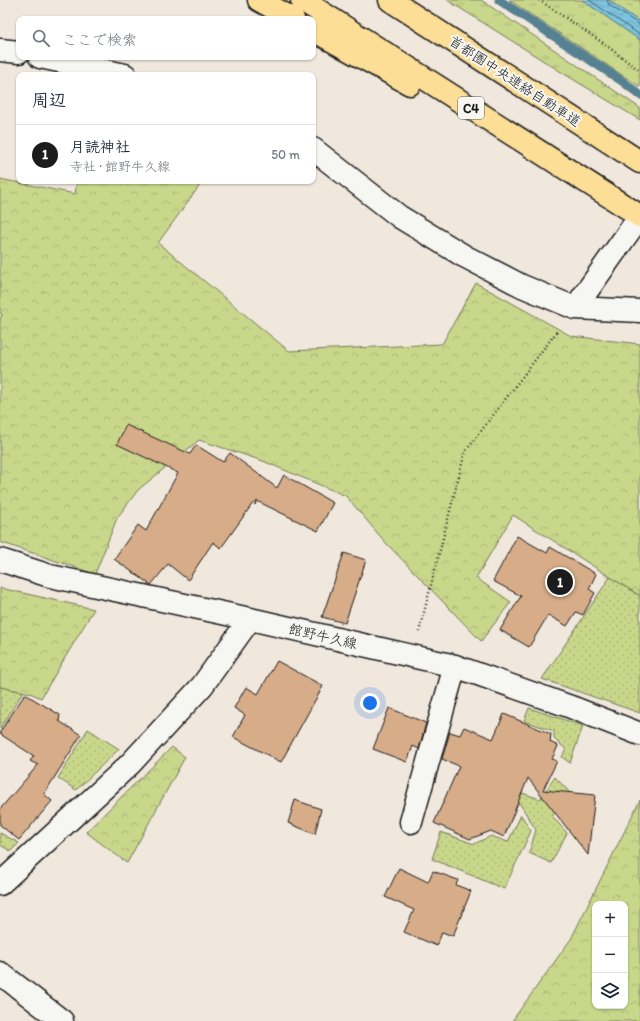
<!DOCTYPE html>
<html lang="ja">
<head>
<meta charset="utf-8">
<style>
  body { margin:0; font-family:Itim,"Klee One",sans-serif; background:#f6f6f7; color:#1f2937 }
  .controls { position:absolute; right:12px; bottom:12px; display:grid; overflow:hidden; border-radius:8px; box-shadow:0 1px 3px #0004 }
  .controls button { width:36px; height:36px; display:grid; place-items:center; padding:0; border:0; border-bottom:1px solid #e0e1e3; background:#fff; color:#1f2937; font:20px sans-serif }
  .you { position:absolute; left:370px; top:703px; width:14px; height:14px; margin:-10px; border:3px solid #fff; border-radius:50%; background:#1a73e8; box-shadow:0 0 0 6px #1a73e833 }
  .badge { display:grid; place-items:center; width:26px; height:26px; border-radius:50%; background:#1c1c1c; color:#fff; font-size:13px; font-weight:700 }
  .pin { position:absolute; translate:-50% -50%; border:2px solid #fff; box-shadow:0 1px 4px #0006 }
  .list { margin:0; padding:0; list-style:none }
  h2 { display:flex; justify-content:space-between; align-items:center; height:52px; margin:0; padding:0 16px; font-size:17px }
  h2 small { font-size:13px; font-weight:400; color:#747a83 }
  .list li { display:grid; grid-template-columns:26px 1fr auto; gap:12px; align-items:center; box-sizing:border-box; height:60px; padding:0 16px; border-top:1px solid #e0e1e3 }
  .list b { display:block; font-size:15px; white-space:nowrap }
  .list p { margin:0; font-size:13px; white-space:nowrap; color:#747a83 }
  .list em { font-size:13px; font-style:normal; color:#747a83 }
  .icon { flex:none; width:22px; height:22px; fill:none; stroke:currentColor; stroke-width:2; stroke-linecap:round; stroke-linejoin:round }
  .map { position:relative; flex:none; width:640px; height:1021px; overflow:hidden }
  .search { position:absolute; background:#fff; box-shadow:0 1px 3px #0004; left:16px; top:16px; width:300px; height:44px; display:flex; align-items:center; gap:10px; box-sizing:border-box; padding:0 14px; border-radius:8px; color:#747a83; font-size:15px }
  .panel { position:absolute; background:#fff; box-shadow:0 1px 3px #0004; left:16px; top:72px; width:300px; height:112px; border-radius:8px }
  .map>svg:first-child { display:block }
  .grass { fill:url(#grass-tufts); stroke:#727a54 }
  .forest { fill:url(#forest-crowns); stroke:#727a54; fill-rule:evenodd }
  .garden { fill:url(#garden-dots); stroke:#727a54 }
  .water { fill:url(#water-waves); stroke:#578190 }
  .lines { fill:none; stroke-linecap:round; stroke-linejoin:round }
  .shore { stroke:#435f6a; stroke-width:1 }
  .stream { stroke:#578190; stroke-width:9 }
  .building { fill:#d7ac88; stroke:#1c1c1c }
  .minor-casing { stroke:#1c1c1c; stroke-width:25 }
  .tertiary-casing { stroke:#1c1c1c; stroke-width:25 }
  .secondary-casing { stroke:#1c1c1c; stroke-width:25 }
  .motorway-casing { stroke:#1c1c1c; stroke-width:25 }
  .path { stroke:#1c1c1c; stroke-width:2.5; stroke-dasharray:1 3; stroke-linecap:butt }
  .minor { stroke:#f6f6f2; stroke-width:22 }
  .tertiary { stroke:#f6f6f2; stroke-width:22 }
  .secondary { stroke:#f6f6f2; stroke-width:22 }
  .motorway { stroke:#fcde96; stroke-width:22 }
  .labels { text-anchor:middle; stroke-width:4; stroke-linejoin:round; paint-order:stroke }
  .shield { fill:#f6f6f2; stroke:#5d5d5c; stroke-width:1 }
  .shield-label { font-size:13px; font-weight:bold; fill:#1c1c1c }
  .street-label { font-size:14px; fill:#1c1c1c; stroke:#f6f6f2 }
</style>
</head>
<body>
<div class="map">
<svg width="640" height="1021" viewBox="0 0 640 1021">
  <defs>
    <pattern id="grass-tufts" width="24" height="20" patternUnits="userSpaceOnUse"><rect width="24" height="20" fill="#c9d78b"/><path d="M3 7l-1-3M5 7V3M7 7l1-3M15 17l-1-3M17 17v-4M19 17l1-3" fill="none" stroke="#acb877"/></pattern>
    <pattern id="forest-crowns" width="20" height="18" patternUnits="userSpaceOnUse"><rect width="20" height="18" fill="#c9d78b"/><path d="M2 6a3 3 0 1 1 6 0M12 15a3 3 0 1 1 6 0" fill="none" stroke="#acb877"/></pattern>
    <pattern id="garden-dots" width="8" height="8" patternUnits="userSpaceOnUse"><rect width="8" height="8" fill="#c9d78b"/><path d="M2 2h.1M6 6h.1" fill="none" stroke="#acb877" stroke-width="1.8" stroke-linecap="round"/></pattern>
    <pattern id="water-waves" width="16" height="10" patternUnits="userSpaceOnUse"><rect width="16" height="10" fill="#7ec4de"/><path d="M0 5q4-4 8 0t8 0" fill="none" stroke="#6ca8be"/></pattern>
  </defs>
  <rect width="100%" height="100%" fill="#f0e7dd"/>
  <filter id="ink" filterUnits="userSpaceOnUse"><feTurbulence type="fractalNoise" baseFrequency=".025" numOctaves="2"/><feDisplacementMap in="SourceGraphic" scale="8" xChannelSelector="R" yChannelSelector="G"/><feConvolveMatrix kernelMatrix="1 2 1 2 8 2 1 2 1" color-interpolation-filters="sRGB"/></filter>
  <g filter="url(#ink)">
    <!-- grass -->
    <path class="grass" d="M 447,0 L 481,0 L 640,108 L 640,120 L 566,75 Z
      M 509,0 L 582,0 L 640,40 L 640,87 Z
      M 608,0 L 640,0 L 640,22 Z"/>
    <!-- forest -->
    <path class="forest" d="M 0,179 L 75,194 L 77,181 L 203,181 L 158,243 L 289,351 L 442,344 L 476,283 L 571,336 L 640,344 L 640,596 L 513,515 L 476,578 L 511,602 L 481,641 L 386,543 L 346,496 L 263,461 L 199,440 L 138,490 L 117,518 L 95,574 L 0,542 L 0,320 L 2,314 L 0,313 Z
      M 0,588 L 94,609 L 41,698 L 30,693 L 0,687 Z
      M 172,747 L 185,757 L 127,863 L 86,832 Z
      M 640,800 L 640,1021 L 512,1021 L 571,939 ZM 595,904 L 625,904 L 625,1006 L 595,1006 Z"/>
    <!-- garden -->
    <path class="garden" d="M 610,577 L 640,596 L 640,713 L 542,679 Z
      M 0,687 L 23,692 L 0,729 Z
      M 529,708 L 583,726 L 570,763 L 562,757 L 566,749 L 554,739 L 554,731 L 524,721 Z
      M 88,729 L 119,749 L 76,790 L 58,778 Z
      M 555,777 L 575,798 L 552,816 L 567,833 L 551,863 L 529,853 L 536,830 L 520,804 L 493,790 L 513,790 L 540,799 Z
      M 521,815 L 531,831 L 504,889 L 432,859 L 441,832 L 474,844 L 491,836 L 508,842 Z
      M 0,833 L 19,843 L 11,851 L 0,845 Z"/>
    <!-- water -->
    <path class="water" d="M 582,0 L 608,0 L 640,22 L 640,40 Z"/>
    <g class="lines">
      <!-- shore -->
      <path class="shore" d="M 589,0 L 640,35
        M 607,0 L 609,5 L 640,25"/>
      <!-- stream -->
      <path class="stream" d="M 499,0 L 622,81 L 640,95"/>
    </g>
    <!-- building -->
    <path class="building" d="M 126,425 L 190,454 L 196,445 L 223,462 L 230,453 L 277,488 L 284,475 L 333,503 L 318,531 L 257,501 L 255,505 L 253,503 L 221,548 L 213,542 L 188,580 L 168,564 L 151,585 L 114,559 L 138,525 L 146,531 L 178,473 L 117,444 Z
      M 517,536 L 547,553 L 550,547 L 596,574 L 589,589 L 595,593 L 583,615 L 576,612 L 567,626 L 548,615 L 529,647 L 500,630 L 521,596 L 493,581 Z
      M 344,553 L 366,560 L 345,623 L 322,617 Z
      M 277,661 L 323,686 L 281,762 L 233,737 L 245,715 L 234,708 L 246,687 L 258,694 Z
      M 25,694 L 60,715 L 59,721 L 81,735 L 44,794 L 52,801 L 19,840 L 0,825 L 0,809 L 38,765 L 30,761 L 34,756 L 0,734 L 0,732 Z
      M 389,708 L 426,723 L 419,749 L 413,746 L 407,762 L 373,749 Z
      M 504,714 L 551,734 L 550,742 L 558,746 L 552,759 L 557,761 L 543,790 L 595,795 L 588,855 L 528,778 L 504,837 L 491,831 L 470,839 L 434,823 L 459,766 L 442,759 L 450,732 L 460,735 L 464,727 L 493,739 Z
      M 295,800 L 321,809 L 315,834 L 288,823 Z
      M 399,868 L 428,882 L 433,871 L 458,880 L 456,885 L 471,891 L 453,936 L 442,932 L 437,946 L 404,932 L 414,910 L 385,897 Z"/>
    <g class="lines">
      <!-- minor casing -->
      <g class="minor-casing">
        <path id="minor" d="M 0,50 L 19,52
          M 40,57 L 125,75
          M 313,149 L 400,217 L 464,256 L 522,286 L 575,308 L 640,311
          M 575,308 L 640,216
          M 411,822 L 455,666
          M 0,973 L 62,1021"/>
      </g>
      <!-- tertiary casing -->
      <g class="tertiary-casing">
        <path id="tertiary" d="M 0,884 L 130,764 L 202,686 L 250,619"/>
      </g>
      <!-- secondary casing -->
      <g class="secondary-casing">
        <path id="secondary" d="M 0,560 L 50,576 L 250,619 L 455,666 L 571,707 L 640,734"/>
      </g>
      <!-- motorway casing -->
      <g class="motorway-casing">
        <path id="motorway" d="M 259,0 L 293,19
          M 302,0 L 640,216
          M 390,0 L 640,162
          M 313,30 L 410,84"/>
      </g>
      <!-- path -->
      <path class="path" d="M 539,0 L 603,43 L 640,71
        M 419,632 L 465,452 L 558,330"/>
      <!-- minor -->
      <use href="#minor" class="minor"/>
      <!-- tertiary -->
      <use href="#tertiary" class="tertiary"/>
      <!-- secondary -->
      <use href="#secondary" class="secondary"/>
      <!-- motorway -->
      <use href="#motorway" class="motorway"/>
    </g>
  </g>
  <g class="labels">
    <!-- shield labels -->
    <rect class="shield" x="458" y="97" width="26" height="22" rx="3"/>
    <g class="shield-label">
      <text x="471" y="113">C4</text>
    </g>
    <!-- street labels -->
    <g class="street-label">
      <text transform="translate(515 81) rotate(33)" y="5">首都圏中央連絡自動車道</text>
      <text transform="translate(323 636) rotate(13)" y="5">館野牛久線</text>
    </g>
  </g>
</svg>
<div class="controls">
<button>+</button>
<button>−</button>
<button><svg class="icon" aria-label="layers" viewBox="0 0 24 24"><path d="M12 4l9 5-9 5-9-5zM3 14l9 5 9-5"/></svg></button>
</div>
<div class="you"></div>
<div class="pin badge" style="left:560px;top:582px">1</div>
<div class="search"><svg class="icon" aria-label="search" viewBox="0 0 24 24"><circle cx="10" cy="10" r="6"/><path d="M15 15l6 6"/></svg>ここで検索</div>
<section class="panel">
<h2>周辺<small></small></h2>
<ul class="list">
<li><span class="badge">1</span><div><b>月読神社</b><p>寺社 · 館野牛久線</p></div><em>50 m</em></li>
</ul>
</section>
</div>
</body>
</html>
